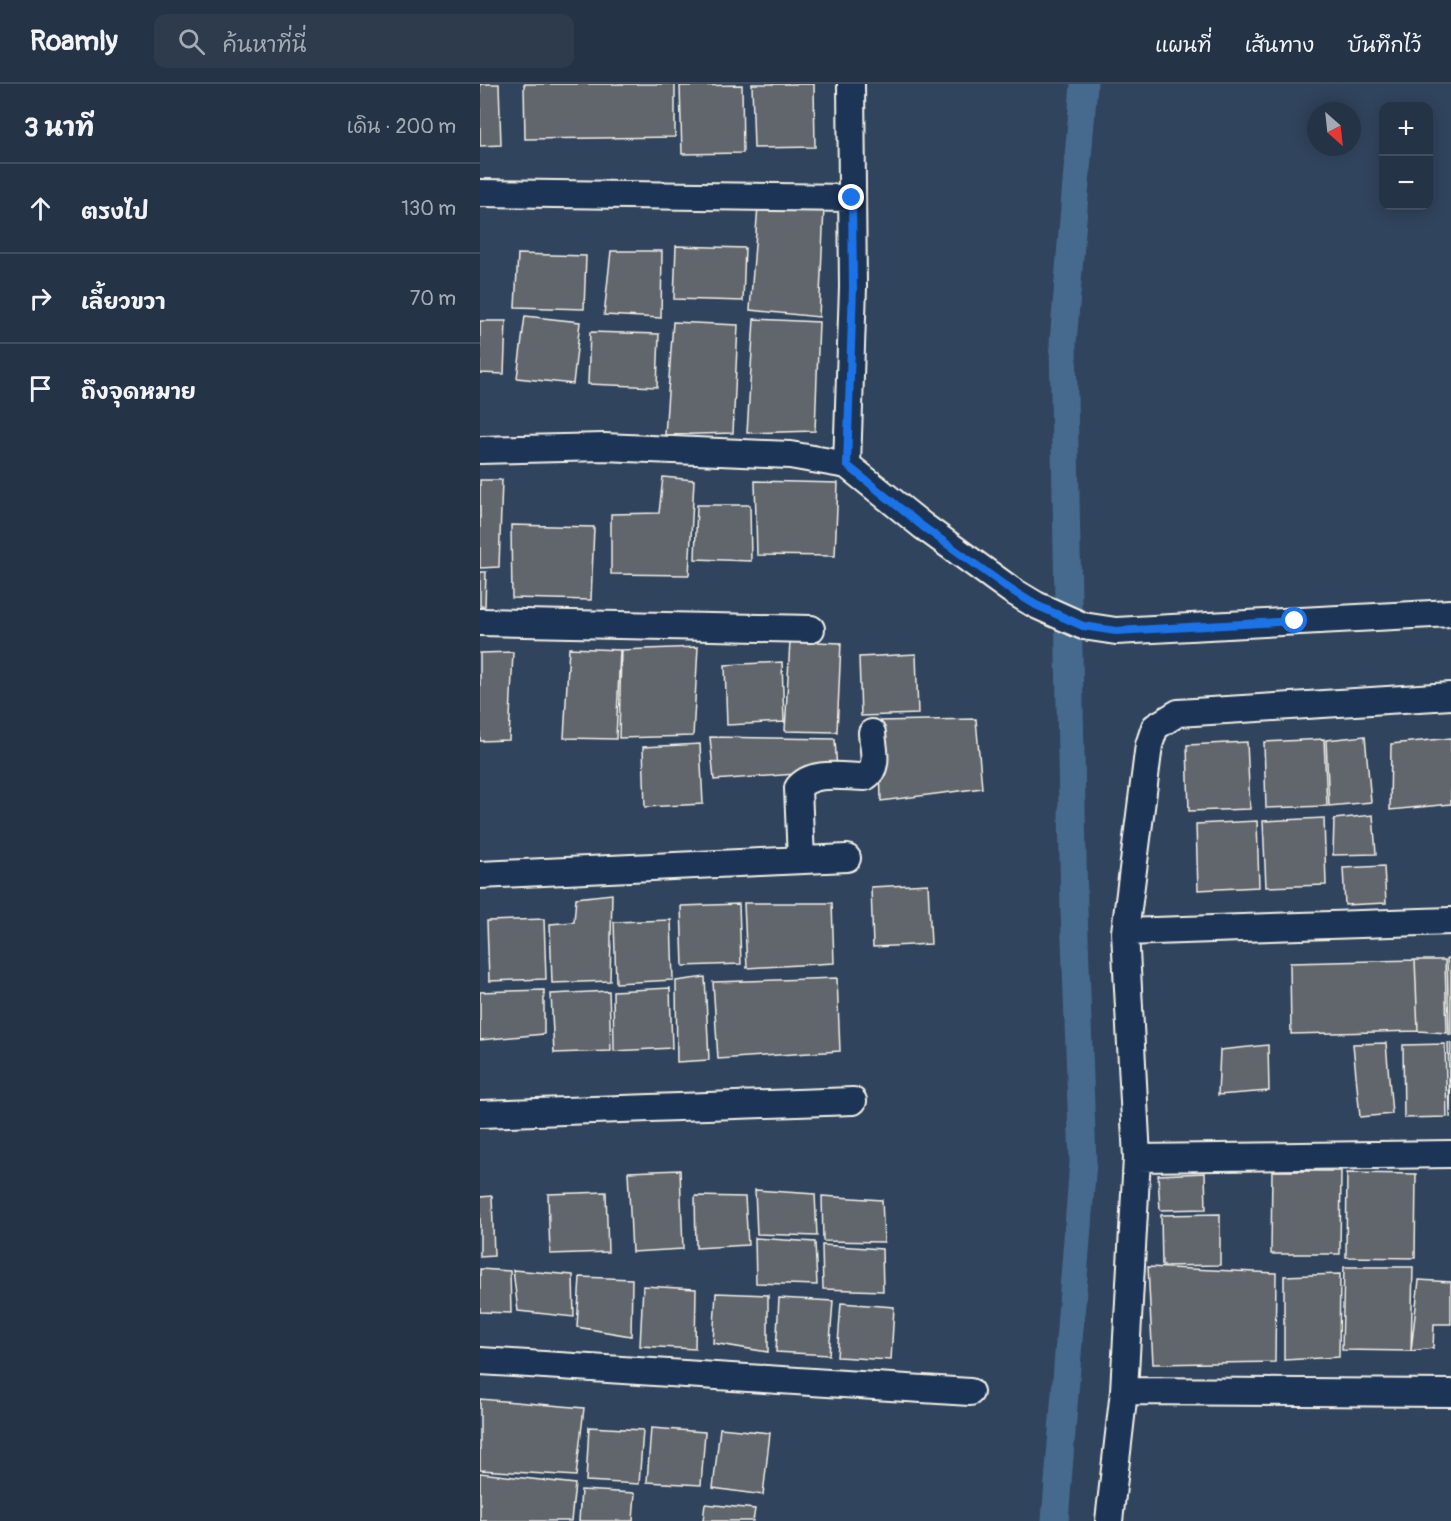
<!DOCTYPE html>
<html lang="th">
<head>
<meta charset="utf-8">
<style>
  body { margin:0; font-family:Pangolin,"Playpen Sans Thai",sans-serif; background:#2d3b4d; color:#f1f3f6 }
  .controls { position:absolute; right:18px; top:18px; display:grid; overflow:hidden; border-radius:12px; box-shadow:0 3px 15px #0003 }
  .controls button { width:54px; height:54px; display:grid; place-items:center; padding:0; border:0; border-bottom:2px solid #424e5f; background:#253346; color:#f1f3f6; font:30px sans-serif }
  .compass { position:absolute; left:827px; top:18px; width:54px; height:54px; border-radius:50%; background:#253346; box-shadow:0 3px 15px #0003; rotate:153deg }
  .stop { position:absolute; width:18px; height:18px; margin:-14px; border:4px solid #1a73e8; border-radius:50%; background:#fff }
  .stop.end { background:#1a73e8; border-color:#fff; box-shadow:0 2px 6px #0008 }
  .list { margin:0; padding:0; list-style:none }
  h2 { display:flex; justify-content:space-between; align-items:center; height:78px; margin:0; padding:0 24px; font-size:26px }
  h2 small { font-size:20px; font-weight:400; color:#a3aab3 }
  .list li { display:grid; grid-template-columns:39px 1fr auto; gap:18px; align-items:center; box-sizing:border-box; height:90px; padding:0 24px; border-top:2px solid #424e5f }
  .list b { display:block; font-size:22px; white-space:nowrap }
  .list em { font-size:20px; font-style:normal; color:#a3aab3 }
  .icon { flex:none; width:33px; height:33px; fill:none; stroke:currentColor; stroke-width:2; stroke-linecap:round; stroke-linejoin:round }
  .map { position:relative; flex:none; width:971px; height:1437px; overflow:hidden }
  header { display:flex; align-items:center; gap:36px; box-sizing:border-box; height:84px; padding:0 30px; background:#253346; border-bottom:2px solid #424e5f }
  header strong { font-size:28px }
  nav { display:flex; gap:33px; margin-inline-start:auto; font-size:21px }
  .search { width:420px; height:54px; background:#2d3b4d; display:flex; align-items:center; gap:15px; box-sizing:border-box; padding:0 21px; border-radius:12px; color:#a3aab3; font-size:22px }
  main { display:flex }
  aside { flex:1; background:#253346 }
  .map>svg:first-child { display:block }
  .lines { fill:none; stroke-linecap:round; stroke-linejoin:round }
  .canal { stroke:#456a8d; stroke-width:27 }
  .building { fill:#61666c; stroke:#f4f1e8; stroke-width:1.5 }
  .street-casing { stroke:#f4f1e8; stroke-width:30 }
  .street { stroke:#1d3557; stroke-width:26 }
  .route { stroke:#1a73e8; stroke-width:8 }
</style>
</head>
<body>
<header>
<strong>Roamly</strong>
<div class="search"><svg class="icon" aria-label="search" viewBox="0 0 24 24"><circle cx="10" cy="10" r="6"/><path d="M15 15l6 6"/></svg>ค้นหาที่นี่</div>
<nav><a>แผนที่</a><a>เส้นทาง</a><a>บันทึกไว้</a></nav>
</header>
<main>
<aside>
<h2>3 นาที<small>เดิน · 200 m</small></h2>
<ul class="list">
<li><svg class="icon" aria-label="ahead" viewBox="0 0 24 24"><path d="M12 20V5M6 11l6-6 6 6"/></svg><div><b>ตรงไป</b></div><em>130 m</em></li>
<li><svg class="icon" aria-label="right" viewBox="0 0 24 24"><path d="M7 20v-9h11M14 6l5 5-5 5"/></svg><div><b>เลี้ยวขวา</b></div><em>70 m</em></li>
<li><svg class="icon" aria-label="arrive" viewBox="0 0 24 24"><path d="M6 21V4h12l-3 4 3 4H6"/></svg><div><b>ถึงจุดหมาย</b></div></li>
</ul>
</aside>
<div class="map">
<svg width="971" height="1437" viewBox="0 0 971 1437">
  <rect width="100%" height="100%" fill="#31445d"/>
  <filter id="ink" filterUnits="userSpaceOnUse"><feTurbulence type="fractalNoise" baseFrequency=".0167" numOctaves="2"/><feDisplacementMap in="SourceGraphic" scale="12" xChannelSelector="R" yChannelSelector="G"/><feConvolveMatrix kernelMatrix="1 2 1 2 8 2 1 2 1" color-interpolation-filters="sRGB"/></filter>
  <g filter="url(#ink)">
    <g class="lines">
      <!-- canal -->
      <path class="canal" d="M 575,1437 L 603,1078 L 594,826 L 583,259 L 604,0"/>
    </g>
    <!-- building -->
    <path class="building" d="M 0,0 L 19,0 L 21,61 L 0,62 Z
      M 44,0 L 195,0 L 195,53 L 45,55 Z
      M 272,0 L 334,0 L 335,63 L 274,64 Z
      M 262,1 L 263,69 L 202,70 L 200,2 Z
      M 278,122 L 344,124 L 339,233 L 270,226 Z
      M 196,162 L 265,164 L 263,217 L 194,215 Z
      M 131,167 L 182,167 L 181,234 L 124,231 Z
      M 38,170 L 106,172 L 104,225 L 35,223 Z
      M 45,232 L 100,238 L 93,300 L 37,294 Z
      M 274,235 L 339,238 L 335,347 L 267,349 Z
      M 0,237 L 26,237 L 24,290 L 0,289 Z
      M 193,238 L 258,241 L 253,349 L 185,351 Z
      M 110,248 L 179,250 L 177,303 L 108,300 Z
      M 183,393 L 214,396 L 209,491 L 131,490 L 131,430 L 179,429 Z
      M 0,396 L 22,396 L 19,483 L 0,484 Z
      M 275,397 L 358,399 L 355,472 L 277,471 Z
      M 217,421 L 270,421 L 271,477 L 215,475 Z
      M 31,441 L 114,443 L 111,516 L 32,514 Z
      M 0,488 L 6,488 L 5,522 L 0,522 Z
      M 310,557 L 361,559 L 357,648 L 305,647 Z
      M 218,563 L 213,652 L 139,654 L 141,566 Z
      M 89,564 L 140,566 L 136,655 L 84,654 Z
      M 33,568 L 29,656 L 0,657 L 0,569 Z
      M 436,570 L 438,630 L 381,632 L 379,573 Z
      M 302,578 L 304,638 L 247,641 L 245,581 Z
      M 496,635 L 502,704 L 401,717 L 399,637 Z
      M 885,652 L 891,718 L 849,722 L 846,656 Z
      M 230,653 L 355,655 L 357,687 L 234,696 Z
      M 971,654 L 971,720 L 910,726 L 911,660 Z
      M 844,655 L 847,722 L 786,724 L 784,658 Z
      M 767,658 L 770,725 L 709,727 L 707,661 Z
      M 220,660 L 223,720 L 165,723 L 163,663 Z
      M 893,731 L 896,770 L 853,771 L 854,735 Z
      M 844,734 L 846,801 L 786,803 L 783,737 Z
      M 777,737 L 779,803 L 718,806 L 716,740 Z
      M 904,782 L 906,819 L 865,821 L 863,784 Z
      M 448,800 L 451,860 L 393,863 L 391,803 Z
      M 132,810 L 130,897 L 72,899 L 70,840 L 94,838 L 96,814 Z
      M 264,819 L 352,819 L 354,879 L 267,884 Z
      M 259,820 L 261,880 L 203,882 L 201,822 Z
      M 64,835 L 66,895 L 9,897 L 7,837 Z
      M 191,836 L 193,896 L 136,899 L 134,838 Z
      M 967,874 L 971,874 L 971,951 L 969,951 Z
      M 935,876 L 938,947 L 811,950 L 810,879 Z
      M 935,876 L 965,876 L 967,949 L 938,947 Z
      M 225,893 L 229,976 L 197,978 L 196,897 Z
      M 357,894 L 360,967 L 238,975 L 233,898 Z
      M 190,904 L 192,964 L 134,967 L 133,907 Z
      M 64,906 L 64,950 L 0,956 L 0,908 Z
      M 129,907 L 131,967 L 74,969 L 71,910 Z
      M 906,959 L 912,1030 L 880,1033 L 873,960 Z
      M 968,959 L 971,959 L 970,1034 Z
      M 965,960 L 967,1033 L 924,1034 L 923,961 Z
      M 788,961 L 789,1007 L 738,1011 L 740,966 Z
      M 200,1086 L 203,1165 L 152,1168 L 148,1088 Z
      M 792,1087 L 861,1087 L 860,1170 L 791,1170 Z
      M 725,1089 L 726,1125 L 680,1126 L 678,1091 Z
      M 867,1089 L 936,1090 L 935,1174 L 866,1173 Z
      M 275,1106 L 335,1110 L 337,1152 L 277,1150 Z
      M 126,1108 L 128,1168 L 70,1170 L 68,1110 Z
      M 12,1112 L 14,1172 L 0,1173 L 0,1113 Z
      M 215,1112 L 265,1113 L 268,1161 L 216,1164 Z
      M 342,1112 L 402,1116 L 404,1158 L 343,1157 Z
      M 740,1130 L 740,1181 L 682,1182 L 681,1131 Z
      M 275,1154 L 335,1158 L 337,1201 L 276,1199 Z
      M 342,1161 L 402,1165 L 403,1207 L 343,1205 Z
      M 668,1183 L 796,1189 L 795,1278 L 673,1280 Z
      M 864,1183 L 933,1183 L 931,1267 L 862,1266 Z
      M 0,1185 L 30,1187 L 31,1229 L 0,1228 Z
      M 33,1186 L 93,1191 L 94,1233 L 38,1227 Z
      M 860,1190 L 859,1273 L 804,1276 L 804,1192 Z
      M 100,1193 L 152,1195 L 151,1252 L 97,1243 Z
      M 939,1196 L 971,1198 L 971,1240 L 954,1240 L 953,1264 L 931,1267 Z
      M 163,1202 L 216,1205 L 215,1265 L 160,1262 Z
      M 236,1209 L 288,1211 L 288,1268 L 233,1259 Z
      M 299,1214 L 353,1217 L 349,1271 L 296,1268 Z
      M 361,1219 L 414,1223 L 411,1276 L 357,1273 Z
      M 0,1315 L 104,1324 L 96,1392 L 0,1386 Z
      M 109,1343 L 163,1346 L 159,1400 L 106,1397 Z
      M 171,1344 L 225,1348 L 221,1401 L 167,1398 Z
      M 240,1344 L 290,1349 L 283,1411 L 233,1404 Z
      M 0,1389 L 95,1400 L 91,1437 L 0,1437 Z
      M 101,1406 L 155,1409 L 153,1437 L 99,1437 Z
      M 225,1420 L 275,1425 L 273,1437 L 223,1437 Z"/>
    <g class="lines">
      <!-- street casing -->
      <g class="street-casing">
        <path id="street" d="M 0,109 L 372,114
          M 0,366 L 124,363 L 310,371 L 367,381 L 443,442 L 531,506 L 556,521 L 603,542 L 636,547 L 971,529
          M 367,381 L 373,203 L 371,0
          M 0,538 L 331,545
          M 321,776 L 318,704 C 332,686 364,693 385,693 C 400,684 393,664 392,649
          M 0,791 L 367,774
          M 645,848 L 971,837
          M 0,1030 L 373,1017
          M 657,1074 L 971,1070
          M 0,1277 L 490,1308
          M 644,1307 L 971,1309
          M 629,1437 L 644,1307 L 657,1074 L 645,848 L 669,661 L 675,643 L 698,629 L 971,612"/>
      </g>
      <!-- street -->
      <use href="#street" class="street"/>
    </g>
  </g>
  <g class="lines" filter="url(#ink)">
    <!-- route -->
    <path class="route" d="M 372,114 L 373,203 L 367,381 L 442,442 L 531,506 L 556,521 L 603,542 L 636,547 L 815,537"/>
  </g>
</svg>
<div class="controls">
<button>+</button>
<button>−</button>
</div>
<svg class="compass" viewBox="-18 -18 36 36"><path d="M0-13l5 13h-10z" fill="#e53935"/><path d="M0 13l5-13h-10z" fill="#a3aab3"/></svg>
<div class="stop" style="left:815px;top:537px"></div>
<div class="stop end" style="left:372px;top:114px"></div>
</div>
</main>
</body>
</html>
